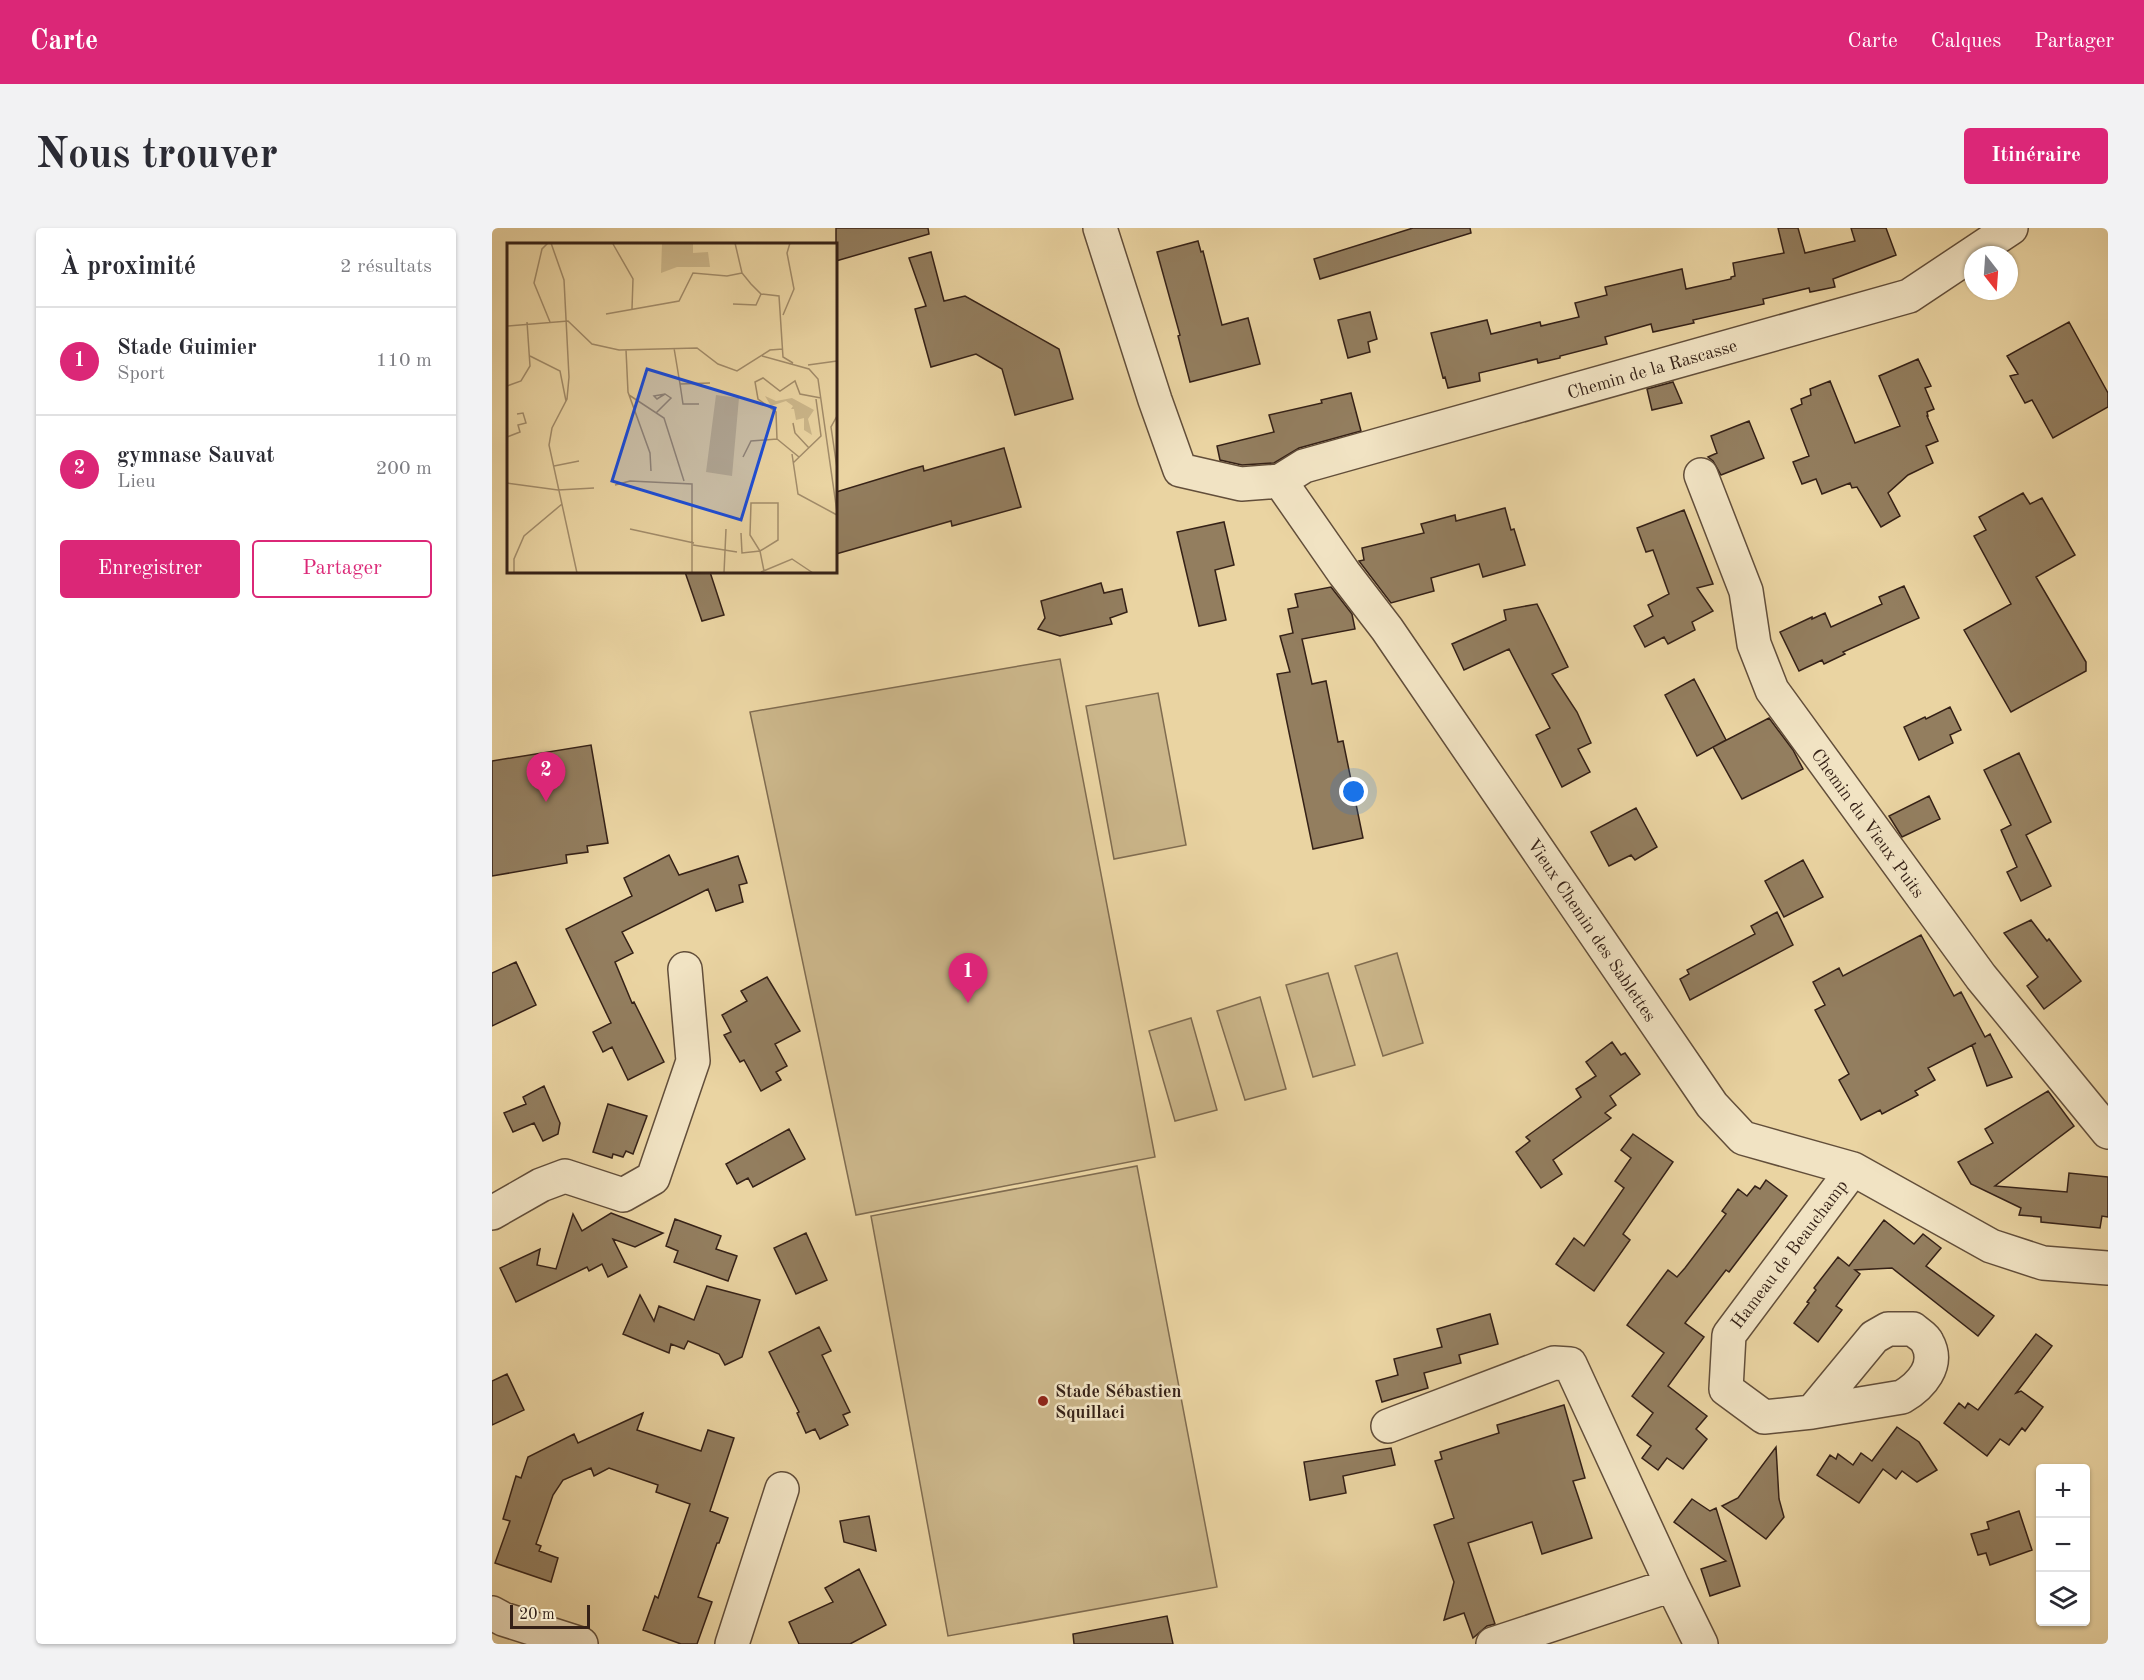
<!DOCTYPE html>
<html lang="fr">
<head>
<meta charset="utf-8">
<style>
  body { margin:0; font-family:"Old Standard TT",serif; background:#f2f2f3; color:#2b2b33 }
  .controls { position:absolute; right:18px; bottom:18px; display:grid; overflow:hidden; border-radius:6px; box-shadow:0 2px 4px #0004 }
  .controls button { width:54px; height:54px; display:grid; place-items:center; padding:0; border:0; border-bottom:2px solid #e1e1e2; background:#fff; color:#2b2b33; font:30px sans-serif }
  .compass { position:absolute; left:1472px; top:18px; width:54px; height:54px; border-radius:50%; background:#fff; box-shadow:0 2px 4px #0004; rotate:163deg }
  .scale { position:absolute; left:18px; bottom:15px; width:80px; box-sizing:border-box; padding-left:6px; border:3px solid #352117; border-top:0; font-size:16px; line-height:21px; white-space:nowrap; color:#352117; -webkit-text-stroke:4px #f1e3c3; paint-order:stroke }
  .you { position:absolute; left:862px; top:564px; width:21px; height:21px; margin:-15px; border:4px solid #fff; border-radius:50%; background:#1a73e8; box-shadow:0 0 0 9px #1a73e833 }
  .badge { display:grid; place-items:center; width:39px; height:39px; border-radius:50%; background:#db2777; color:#fff; font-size:20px; font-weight:700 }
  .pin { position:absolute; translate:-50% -50px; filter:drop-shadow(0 2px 3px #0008) }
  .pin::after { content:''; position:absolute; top:32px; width:21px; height:18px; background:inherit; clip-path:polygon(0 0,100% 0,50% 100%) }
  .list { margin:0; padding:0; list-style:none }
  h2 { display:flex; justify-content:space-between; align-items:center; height:78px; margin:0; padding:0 24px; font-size:26px }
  h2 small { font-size:20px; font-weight:400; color:#7c7c81 }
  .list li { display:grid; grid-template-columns:39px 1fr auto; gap:18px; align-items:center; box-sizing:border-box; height:108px; padding:0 24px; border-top:2px solid #e1e1e2 }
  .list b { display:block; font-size:22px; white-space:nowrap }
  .list p { margin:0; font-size:20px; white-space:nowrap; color:#7c7c81 }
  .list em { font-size:20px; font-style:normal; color:#7c7c81 }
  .actions { display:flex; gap:12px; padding:18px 24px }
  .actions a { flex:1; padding:14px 0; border:2px solid #db2777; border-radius:6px; text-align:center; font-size:21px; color:#db2777 }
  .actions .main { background:#db2777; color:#fff }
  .icon { flex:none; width:33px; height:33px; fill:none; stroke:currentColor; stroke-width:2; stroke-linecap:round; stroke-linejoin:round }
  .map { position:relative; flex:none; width:1616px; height:1416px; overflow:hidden; border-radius:6px }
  header { display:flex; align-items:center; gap:36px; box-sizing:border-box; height:84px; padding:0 30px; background:#db2777; color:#fff }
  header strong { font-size:28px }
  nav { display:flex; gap:33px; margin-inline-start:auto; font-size:21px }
  .intro { display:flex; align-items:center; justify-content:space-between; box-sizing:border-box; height:144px; padding:0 36px }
  h1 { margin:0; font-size:42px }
  .button { padding:15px 27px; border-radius:6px; background:#db2777; color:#fff; font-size:21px; font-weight:700 }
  main { display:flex; gap:36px; padding:0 36px }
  aside { flex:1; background:#fff; border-radius:6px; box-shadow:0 2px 4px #0004 }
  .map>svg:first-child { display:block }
  .green { fill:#cbb68a; stroke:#806c50; stroke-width:1.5 }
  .building { fill:#937e5f; stroke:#352117; stroke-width:1.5 }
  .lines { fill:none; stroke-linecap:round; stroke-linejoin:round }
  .minor-casing { stroke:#624e3a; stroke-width:36 }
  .minor { stroke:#f1e3c3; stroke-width:33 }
  .poi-dot { fill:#8f2418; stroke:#f1e3c3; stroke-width:2 }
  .labels { text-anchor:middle; stroke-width:5; stroke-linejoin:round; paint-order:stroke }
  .street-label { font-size:18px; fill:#352117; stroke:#f1e3c3 }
  .poi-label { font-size:18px; font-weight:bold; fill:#352117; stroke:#f1e3c3; text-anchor:start }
  .inset-road { fill:none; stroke:#a28c6a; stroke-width:1.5 }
  .view { fill:#1d4ed8; fill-opacity:0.15; stroke:#1d4ed8; stroke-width:3 }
  .inset-edge { fill:none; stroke:#352117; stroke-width:3 }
</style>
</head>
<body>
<header>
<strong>Carte</strong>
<nav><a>Carte</a><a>Calques</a><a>Partager</a></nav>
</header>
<div class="intro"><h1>Nous trouver</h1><a class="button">Itinéraire</a></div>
<main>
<aside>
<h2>À proximité<small>2 résultats</small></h2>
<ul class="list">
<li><span class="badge">1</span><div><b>Stade Guimier</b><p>Sport</p></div><em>110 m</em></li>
<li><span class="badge">2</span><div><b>gymnase Sauvat</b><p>Lieu</p></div><em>200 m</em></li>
</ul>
<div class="actions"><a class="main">Enregistrer</a><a>Partager</a></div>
</aside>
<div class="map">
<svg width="1616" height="1416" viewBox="0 0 1616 1416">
  <rect width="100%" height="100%" fill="#ead4a2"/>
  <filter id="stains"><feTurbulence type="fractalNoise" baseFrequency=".00333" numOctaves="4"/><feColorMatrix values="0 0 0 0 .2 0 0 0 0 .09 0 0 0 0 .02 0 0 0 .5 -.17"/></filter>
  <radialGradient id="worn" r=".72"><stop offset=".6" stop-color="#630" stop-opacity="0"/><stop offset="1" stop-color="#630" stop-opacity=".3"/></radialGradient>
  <!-- green -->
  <path class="green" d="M 568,431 L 663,929 L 364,987 L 258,484 Z
    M 666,465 L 694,617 L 622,631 L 594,478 Z
    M 905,725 L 931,815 L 891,828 L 863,738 Z
    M 836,745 L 863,837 L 821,849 L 794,757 Z
    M 768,769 L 794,861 L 753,872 L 725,783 Z
    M 699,790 L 725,882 L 683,893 L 657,803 Z
    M 645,938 L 725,1359 L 456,1408 L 379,988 Z"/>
  <!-- building -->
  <path class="building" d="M 344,0 L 436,0 L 437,6 L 344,33 Z
    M 921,0 L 978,0 L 979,5 L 828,51 L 822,31 Z
    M 1286,0 L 1306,0 L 1313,25 L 1363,13 L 1359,0 L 1394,0 L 1404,27 L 1341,51 L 1343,59 L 1318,64 L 1317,60 L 1271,71 L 1272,76 L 1201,92 L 1202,95 L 1161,104 L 1159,96 L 1113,109 L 1115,116 L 1068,128 L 1068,130 L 1046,135 L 1045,131 L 987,145 L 988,153 L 956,160 L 953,149 L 951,150 L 939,105 L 995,92 L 999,106 L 1048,94 L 1049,98 L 1087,89 L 1083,75 L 1115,67 L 1113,59 L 1190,41 L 1194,61 L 1239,51 L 1239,49 L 1243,48 L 1241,35 L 1292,25 Z
    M 706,13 L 709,24 L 711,23 L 730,97 L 756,90 L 768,136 L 698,154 L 686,108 L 688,107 L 665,24 Z
    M 439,24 L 452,73 L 473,68 L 567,121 L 581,171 L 523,187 L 510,141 L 484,126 L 439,139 L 423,81 L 434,78 L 417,30 Z
    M 878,84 L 885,111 L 876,114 L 878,124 L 856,130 L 846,92 Z
    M 1577,94 L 1616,165 L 1616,179 L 1561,210 L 1540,172 L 1533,175 L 1518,148 L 1526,146 L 1515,128 Z
    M 1426,131 L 1439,158 L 1433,160 L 1442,181 L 1435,184 L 1436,188 L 1435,188 L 1446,213 L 1434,218 L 1441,235 L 1416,247 L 1396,265 L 1408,288 L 1389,299 L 1365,259 L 1360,260 L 1358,255 L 1330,266 L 1324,251 L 1310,256 L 1301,234 L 1317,228 L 1299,181 L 1310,176 L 1309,171 L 1319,167 L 1318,161 L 1338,153 L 1363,215 L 1408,198 L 1387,148 Z
    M 1181,154 L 1190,175 L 1160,182 L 1155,161 Z
    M 859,165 L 869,203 L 807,220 L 782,235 L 750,237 L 728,232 L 725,218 L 782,204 L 777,187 L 830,175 L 829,172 Z
    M 1257,193 L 1272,230 L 1229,247 L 1221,233 L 1216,229 L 1225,225 L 1219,208 Z
    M 512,220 L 529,279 L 460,298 L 459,293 L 344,326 L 344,264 L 420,241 L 431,238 L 432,243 Z
    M 1531,265 L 1538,276 L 1550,270 L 1583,327 L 1544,349 L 1594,434 L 1594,443 L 1519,484 L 1472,402 L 1519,376 L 1482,308 L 1494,302 L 1487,289 Z
    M 1013,280 L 1019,302 L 1022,301 L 1033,337 L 991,349 L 987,336 L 939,350 L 942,363 L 899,375 L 867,333 L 872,332 L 870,320 L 932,305 L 929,296 L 963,287 L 964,293 Z
    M 1192,282 L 1221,356 L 1205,360 L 1221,383 L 1200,394 L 1203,402 L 1176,416 L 1172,409 L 1153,419 L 1142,398 L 1161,388 L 1156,377 L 1177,366 L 1161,322 L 1154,324 L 1145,300 Z
    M 732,294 L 742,337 L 723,342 L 734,392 L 707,398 L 685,304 Z
    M 193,344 L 218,344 L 232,387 L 210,393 Z
    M 609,355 L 612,365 L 630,361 L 635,384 L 618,390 L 620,396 L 568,408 L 546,401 L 553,390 L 549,373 Z
    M 1412,358 L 1427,390 L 1351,424 L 1353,426 L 1332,436 L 1330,432 L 1307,443 L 1288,404 L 1320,389 L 1320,391 L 1333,385 L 1339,399 L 1390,376 L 1387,369 Z
    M 839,359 L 860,386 L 863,401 L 810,411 L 820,456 L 834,453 L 846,514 L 851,513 L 871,610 L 821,621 L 785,446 L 798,444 L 788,408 L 801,405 L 796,381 L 806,379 L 803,366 Z
    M 1045,376 L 1076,439 L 1060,446 L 1085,484 L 1099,515 L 1086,521 L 1098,544 L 1070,559 L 1044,507 L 1058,500 L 1017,421 L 972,442 L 960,416 L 1014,392 L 1012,382 Z
    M 1202,451 L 1234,512 L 1205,528 L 1173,467 Z
    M 1458,479 L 1469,502 L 1458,507 L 1461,515 L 1427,532 L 1412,499 L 1433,489 L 1434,491 Z
    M 1277,490 L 1301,522 L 1311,541 L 1250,571 L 1221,519 Z
    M 99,517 L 116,615 L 95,618 L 96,624 L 74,627 L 75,635 L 0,648 L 0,533 Z
    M 1527,525 L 1559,594 L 1534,607 L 1559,658 L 1529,673 L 1515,644 L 1525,639 L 1509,602 L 1519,597 L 1492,542 Z
    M 1437,568 L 1448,591 L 1410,609 L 1397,588 Z
    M 1144,580 L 1165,619 L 1143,632 L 1139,627 L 1117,638 L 1099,604 Z
    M 177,627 L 187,647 L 246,628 L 255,655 L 247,657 L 251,674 L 224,683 L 216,661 L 130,704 L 141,725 L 123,734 L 140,775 L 142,774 L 172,834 L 136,852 L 120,819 L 111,824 L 101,804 L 119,795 L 74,701 L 140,668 L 132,650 Z
    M 1311,632 L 1331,669 L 1292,689 L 1273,653 Z
    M 1285,684 L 1301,717 L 1198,772 L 1188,751 L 1197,746 L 1195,742 L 1263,706 L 1259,698 Z
    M 1539,692 L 1555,713 L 1557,711 L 1589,753 L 1552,781 L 1535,758 L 1546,749 L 1512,705 Z
    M 1429,707 L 1462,768 L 1469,764 L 1493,809 L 1498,806 L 1520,849 L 1495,858 L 1480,817 L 1484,815 L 1436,840 L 1443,852 L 1423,863 L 1426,867 L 1390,886 L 1388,882 L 1369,892 L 1347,852 L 1357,846 L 1323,782 L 1333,777 L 1321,754 L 1347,740 L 1351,748 Z
    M 24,734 L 44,777 L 0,798 L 0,745 Z
    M 275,749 L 308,803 L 283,816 L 295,838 L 284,844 L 289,852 L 269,863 L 252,832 L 248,834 L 232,807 L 239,804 L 230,787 L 255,773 L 249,763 Z
    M 1120,814 L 1129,827 L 1133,825 L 1148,846 L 1118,868 L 1124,877 L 1113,885 L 1119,890 L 1061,932 L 1070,946 L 1049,960 L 1024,924 L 1038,913 L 1034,909 L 1089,869 L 1084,861 L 1104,848 L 1094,834 Z
    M 52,858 L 68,895 L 66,906 L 51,913 L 42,895 L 21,904 L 12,885 L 34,876 L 31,869 Z
    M 1556,863 L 1582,898 L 1503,958 L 1575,964 L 1577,945 L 1616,949 L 1616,989 L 1610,988 L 1608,1000 L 1549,994 L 1549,989 L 1527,987 L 1529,980 L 1479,956 L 1466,934 L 1501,915 L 1493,901 Z
    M 116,876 L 155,888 L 141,926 L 134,923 L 131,929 L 121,926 L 120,930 L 101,924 Z
    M 297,901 L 313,931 L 261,959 L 256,950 L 245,956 L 234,936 Z
    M 1141,906 L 1181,934 L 1131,1006 L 1138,1012 L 1102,1063 L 1064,1036 L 1082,1010 L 1092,1018 L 1132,960 L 1123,953 L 1139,930 L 1129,922 Z
    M 1274,952 L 1295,968 L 1237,1044 L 1234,1042 L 1193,1095 L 1212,1109 L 1176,1158 L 1215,1188 L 1204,1201 L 1215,1211 L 1191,1241 L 1175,1230 L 1166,1242 L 1150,1230 L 1159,1218 L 1145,1207 L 1161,1185 L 1140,1168 L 1172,1125 L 1135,1097 L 1176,1042 L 1185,1049 L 1193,1040 L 1234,986 L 1230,983 L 1246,961 L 1255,968 L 1263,958 L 1268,961 Z
    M 119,985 L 171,1005 L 143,1019 L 121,1011 L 135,1039 L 116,1049 L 110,1036 L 97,1043 L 95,1039 L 24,1074 L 8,1040 L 48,1021 L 45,1037 L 64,1041 L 81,986 L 90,1003 Z
    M 183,991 L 229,1008 L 224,1021 L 245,1028 L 236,1053 L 182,1034 L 186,1023 L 174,1018 Z
    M 1392,992 L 1422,1016 L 1431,1006 L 1449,1020 L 1434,1038 L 1502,1088 L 1486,1108 L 1400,1040 L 1363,1042 L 1368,1046 L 1344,1078 L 1350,1082 L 1326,1114 L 1302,1095 L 1317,1075 L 1315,1074 L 1324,1062 L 1322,1060 L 1346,1029 L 1357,1038 Z
    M 314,1005 L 335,1052 L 304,1066 L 282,1020 Z
    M 215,1058 L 268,1072 L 250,1129 L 233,1137 L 227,1126 L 196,1113 L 192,1121 L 179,1116 L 177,1125 L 131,1106 L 148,1067 L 162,1093 L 167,1078 L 202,1092 Z
    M 998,1086 L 1006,1116 L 967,1127 L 969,1135 L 932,1145 L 936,1160 L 890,1174 L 884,1153 L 906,1147 L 902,1131 L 950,1119 L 945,1101 Z
    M 327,1099 L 339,1123 L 330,1127 L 358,1184 L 351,1187 L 356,1197 L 328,1211 L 323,1201 L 314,1205 L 305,1185 L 307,1184 L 277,1124 Z
    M 1544,1106 L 1560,1118 L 1524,1165 L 1529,1163 L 1551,1179 L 1533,1203 L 1530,1200 L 1517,1217 L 1508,1211 L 1495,1228 L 1452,1195 L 1467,1175 L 1473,1180 L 1476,1175 L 1486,1182 Z
    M 15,1146 L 32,1182 L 0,1197 L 0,1153 Z
    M 1072,1177 L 1093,1250 L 1081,1253 L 1100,1310 L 1050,1326 L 1040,1294 L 976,1315 L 1003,1396 L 995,1398 L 981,1410 L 972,1385 L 952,1392 L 962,1354 L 942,1297 L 962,1290 L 943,1233 L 950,1231 L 948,1224 L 1007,1205 L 1005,1197 Z
    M 151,1185 L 145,1202 L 209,1223 L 216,1202 L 242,1210 L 218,1283 L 236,1290 L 227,1315 L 225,1315 L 206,1369 L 220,1374 L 205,1416 L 189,1416 L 151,1402 L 163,1368 L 166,1370 L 198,1276 L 164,1264 L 166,1257 L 117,1240 L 102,1248 L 99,1240 L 71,1252 L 61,1267 L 44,1316 L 49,1318 L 47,1323 L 66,1330 L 59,1354 L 3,1335 L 18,1293 L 11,1291 L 24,1248 L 29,1250 L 36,1229 L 82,1206 L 86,1215 Z
    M 1405,1199 L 1427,1214 L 1445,1242 L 1425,1254 L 1410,1243 L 1404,1251 L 1391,1241 L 1367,1275 L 1325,1247 L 1338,1227 L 1344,1231 L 1346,1226 L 1361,1237 L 1369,1225 L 1380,1233 Z
    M 1284,1219 L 1287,1271 L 1292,1289 L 1274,1311 L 1230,1278 L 1246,1270 Z
    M 899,1220 L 903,1237 L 851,1248 L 854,1265 L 818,1272 L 812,1234 Z
    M 1200,1271 L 1218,1283 L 1224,1280 L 1248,1358 L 1218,1368 L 1209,1341 L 1234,1333 L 1182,1294 Z
    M 1527,1283 L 1540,1322 L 1498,1337 L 1494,1325 L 1486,1327 L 1479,1306 L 1497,1301 L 1495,1294 Z
    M 377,1288 L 384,1323 L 352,1314 L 348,1293 Z
    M 367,1341 L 394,1397 L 358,1416 L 307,1416 L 297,1394 L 341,1374 L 333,1360 Z
    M 675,1388 L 681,1416 L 582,1416 L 581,1406 Z"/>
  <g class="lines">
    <!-- minor casing -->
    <g class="minor-casing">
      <path id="minor" d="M 608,0 L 663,172 L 688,242 L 749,256 L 788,253 L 812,238 L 1417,68 L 1519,0
        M 1209,247 L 1254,363 L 1262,416 L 1280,462 L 1489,749 L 1616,904
        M 788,253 L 852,345 L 895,401 L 1220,877 L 1251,910 L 1361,941 L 1499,1018 L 1551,1035 L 1616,1040
        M 0,985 L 49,957 L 73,948 L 131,967 L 161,950 L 201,833 L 193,741
        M 1320,1184 L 1382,1109 L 1396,1101 L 1421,1101 C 1425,1105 1433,1109 1435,1114 C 1448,1137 1429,1158 1410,1169 L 1320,1184 L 1272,1189 L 1234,1161 L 1237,1107 L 1361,941
        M 896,1198 L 1062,1135 L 1078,1136 L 1180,1357
        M 0,1385 L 11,1391 L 89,1416
        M 240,1416 L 290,1261
        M 1001,1416 L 1180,1357 L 1209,1416"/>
    </g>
    <!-- minor -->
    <use href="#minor" class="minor"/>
  </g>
  <!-- markers -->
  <circle class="poi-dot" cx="551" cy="1173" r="6"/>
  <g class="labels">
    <!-- street labels -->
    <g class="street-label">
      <text transform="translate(1160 141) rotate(-16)" y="6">Chemin de la Rascasse</text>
      <text transform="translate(1376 595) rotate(54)" y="6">Chemin du Vieux Puits</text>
      <text transform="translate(1100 702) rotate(56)" y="6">Vieux Chemin des Sablettes</text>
      <text transform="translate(1297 1026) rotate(-53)" y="6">Hameau de Beauchamp</text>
    </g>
    <!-- poi labels -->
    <g class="poi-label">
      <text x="563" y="1169">Stade Sébastien<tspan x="563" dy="21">Squillaci</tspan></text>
    </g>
  </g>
  <!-- overview -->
  <g transform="translate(15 15)">
    <rect width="330" height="330" fill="#ead4a2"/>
    <path d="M 155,0 L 186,0 L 186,10 L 201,9 L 203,24 L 170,24 L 154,30 ZM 209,152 L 232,155 L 225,233 L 199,229 ZM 258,153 L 269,158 L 285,155 L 307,167 L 301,176 L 305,192 L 297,187 L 297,175 L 289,177 L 287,166 L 284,166 L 286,163 L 279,158 L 264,163 Z" fill="#cbb68a"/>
    <path class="inset-road" d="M 41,0 L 35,6 L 27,40 L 43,79M 44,0 L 57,37 L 62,134 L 60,156 L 45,185 L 42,202 L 70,330M 228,0 L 235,30 L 244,41 L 254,51 L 272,53 L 276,114 L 286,120M 106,1 L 126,36 L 125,66M 226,61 L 249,62 L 254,51M 99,71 L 172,58 L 186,30 L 220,33 L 235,30M 276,72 L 287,46 L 280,10 L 283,0M 0,83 L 61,78 L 85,101 L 112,107 L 190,105 L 211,121 L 230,128 L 263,107 L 276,106M 167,105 L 173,141 L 203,140M 119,107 L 121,149 L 143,210 L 144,228M 23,113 L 53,128 L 59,158M 255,113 L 302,126 L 311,136 L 330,269M 301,122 L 330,118M 173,141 L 176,161 L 192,161M 0,143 L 14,138 L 23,123 L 20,79M 122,152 L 157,175 L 177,238M 149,170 L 164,155 L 158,151 L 147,153 L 150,156 L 158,151M 330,173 L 324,184 L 330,225M 286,180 L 288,190 L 302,205M 0,194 L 13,189 L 11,182 L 19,180 L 16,170 L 10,171M 0,204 L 0,235M 285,211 L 291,251 L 330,272M 236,214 L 244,198 L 270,196M 292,214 L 270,196 L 269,169 L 251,156 L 248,139 L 256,135 L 273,148 L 288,138 L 293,151 L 314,155M 286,220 L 314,193 L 309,156M 47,223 L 72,218M 0,240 L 51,247 L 87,245M 108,242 L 123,238 L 185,241 L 185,330M 123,286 L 187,300M 234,290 L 235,310 L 253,308 L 271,297 L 271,260 L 244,260 L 243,292 L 253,308 L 257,328M 186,302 L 230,309M 254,329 L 285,316 L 306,330M 7,330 L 7,316 L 17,293 L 55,261M 217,330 L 219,286"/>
    <path class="view" d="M 140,126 L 268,165 L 234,277 L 105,238 Z"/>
    <rect width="330" height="330" class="inset-edge"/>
  </g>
  <rect width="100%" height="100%" filter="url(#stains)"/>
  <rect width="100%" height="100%" fill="url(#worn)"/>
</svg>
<div class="controls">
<button>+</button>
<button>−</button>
<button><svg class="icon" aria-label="layers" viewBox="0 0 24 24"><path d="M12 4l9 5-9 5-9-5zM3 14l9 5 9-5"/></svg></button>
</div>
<svg class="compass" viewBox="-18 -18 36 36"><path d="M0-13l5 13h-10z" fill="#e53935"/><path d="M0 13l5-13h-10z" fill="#7c7c81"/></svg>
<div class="scale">20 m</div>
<div class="you"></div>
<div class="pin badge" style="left:476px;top:775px">1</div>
<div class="pin badge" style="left:54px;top:574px">2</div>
</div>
</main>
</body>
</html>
